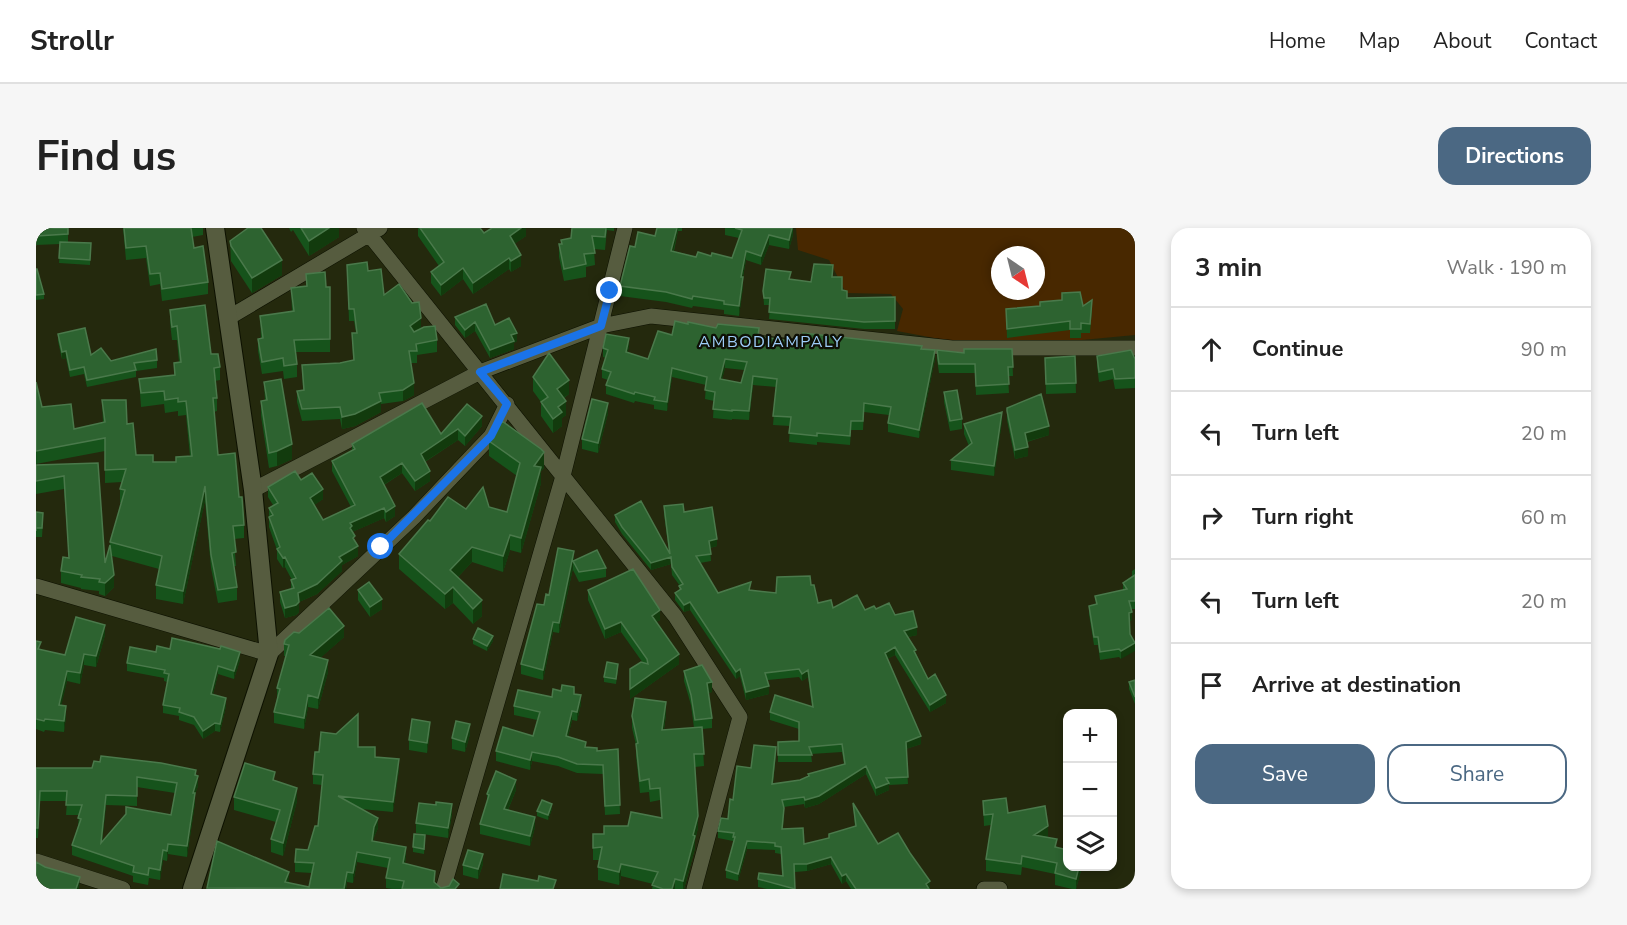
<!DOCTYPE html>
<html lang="en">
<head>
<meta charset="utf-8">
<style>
  body { margin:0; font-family:"Nunito Sans",sans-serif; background:#f6f6f6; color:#222 }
  .controls { position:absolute; right:18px; bottom:18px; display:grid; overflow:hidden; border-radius:12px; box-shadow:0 3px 9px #0003 }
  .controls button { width:54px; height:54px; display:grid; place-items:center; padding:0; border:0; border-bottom:2px solid #e0e0e0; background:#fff; color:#222; font:30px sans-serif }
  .compass { position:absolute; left:955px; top:18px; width:54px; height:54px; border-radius:50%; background:#fff; box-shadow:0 3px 9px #0003; rotate:145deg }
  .stop { position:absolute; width:18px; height:18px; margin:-14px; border:4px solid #1a73e8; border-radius:50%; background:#fff }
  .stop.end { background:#1a73e8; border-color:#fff; box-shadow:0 2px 6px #0008 }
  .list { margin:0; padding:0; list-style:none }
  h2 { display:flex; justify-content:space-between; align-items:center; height:78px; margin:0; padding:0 24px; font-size:26px }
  h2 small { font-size:20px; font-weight:400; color:#767676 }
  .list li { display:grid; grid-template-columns:39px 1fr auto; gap:18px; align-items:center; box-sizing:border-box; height:84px; padding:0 24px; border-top:2px solid #e0e0e0 }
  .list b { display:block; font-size:22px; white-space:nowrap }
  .list em { font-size:20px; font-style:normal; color:#767676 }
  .actions { display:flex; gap:12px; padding:18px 24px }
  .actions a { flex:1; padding:14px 0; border:2px solid #4b6883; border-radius:18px; text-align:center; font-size:21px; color:#4b6883 }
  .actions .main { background:#4b6883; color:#fff }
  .icon { flex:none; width:33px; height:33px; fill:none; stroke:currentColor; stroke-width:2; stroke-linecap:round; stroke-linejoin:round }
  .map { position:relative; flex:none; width:1099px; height:661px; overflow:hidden; border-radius:18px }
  header { display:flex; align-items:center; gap:36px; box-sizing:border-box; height:84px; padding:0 30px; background:#fff; border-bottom:2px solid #e0e0e0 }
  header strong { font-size:28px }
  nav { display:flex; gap:33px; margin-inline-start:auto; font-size:21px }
  .intro { display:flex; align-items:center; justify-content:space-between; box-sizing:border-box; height:144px; padding:0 36px }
  h1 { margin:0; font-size:42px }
  .button { padding:15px 27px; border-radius:18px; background:#4b6883; color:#fff; font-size:21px; font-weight:700 }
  main { display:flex; gap:36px; padding:0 36px }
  aside { flex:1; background:#fff; border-radius:18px; box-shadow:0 3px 9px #0003 }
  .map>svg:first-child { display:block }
  .green { fill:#482800; fill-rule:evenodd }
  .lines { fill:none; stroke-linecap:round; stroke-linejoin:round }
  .street-casing { stroke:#0d1100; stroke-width:16 }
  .secondary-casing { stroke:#0d1100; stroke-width:20 }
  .street { stroke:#565c3f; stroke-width:15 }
  .secondary { stroke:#565c3f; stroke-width:18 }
  .wall { fill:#16531b; fill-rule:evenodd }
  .shaded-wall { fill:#123b0d }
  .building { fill:#2d6330; stroke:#4a794b; stroke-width:1.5; fill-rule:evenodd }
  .route { stroke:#1a73e8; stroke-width:8 }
  .labels { text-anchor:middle; stroke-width:4.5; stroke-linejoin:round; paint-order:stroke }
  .neighbourhood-label { font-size:16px; letter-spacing:1.5px; fill:#9ecdf9; stroke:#0e1005 }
</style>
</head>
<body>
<header>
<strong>Strollr</strong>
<nav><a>Home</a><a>Map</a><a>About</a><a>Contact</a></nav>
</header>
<div class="intro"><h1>Find us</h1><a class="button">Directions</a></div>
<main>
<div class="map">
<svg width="1099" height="661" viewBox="0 0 1099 661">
  <rect width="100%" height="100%" fill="#24290d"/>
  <!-- green -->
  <path class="green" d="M 760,0 L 1099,0 L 1099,107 L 1014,115 L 925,115 L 861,103 L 867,81 L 855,66 L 810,65 L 793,32 L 762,22 ZM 964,27 L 1000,27 L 1000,63 L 964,63 Z"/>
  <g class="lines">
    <!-- street casing -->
    <g class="street-casing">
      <path id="street" d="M 328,0 L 639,388 L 704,489 L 658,661
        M 192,90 L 344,0
        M 217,262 L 444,144 L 565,98 L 615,88 L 916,120 L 1099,120
        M 0,358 L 233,426 L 378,289 L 455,208 L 471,176
        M 0,633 L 87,661
        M 407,661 L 527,248 L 589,0
        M 948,661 L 964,661"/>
    </g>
    <!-- secondary casing -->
    <g class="secondary-casing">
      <path id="secondary" d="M 156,661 L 233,426 L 217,262 L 179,0"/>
    </g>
    <!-- street -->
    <use href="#street" class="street"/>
    <!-- secondary -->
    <use href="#secondary" class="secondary"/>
  </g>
  <!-- wall -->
  <path class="wall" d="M 0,0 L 32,0 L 32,14 L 55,15 L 54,37 L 23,35 L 24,16 L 0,17 Z
    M 87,0 L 167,0 L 167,7 L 156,9 L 158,20 L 172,54 L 172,66 L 126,73 L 124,56 L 114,58 L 110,30 L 90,32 Z
    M 253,0 L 303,0 L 303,9 L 273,28 L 257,2 L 255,4 Z
    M 382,0 L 444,0 L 448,5 L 490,0 L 490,8 L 478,16 L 485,38 L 475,44 L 473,41 L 437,66 L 427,51 L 405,68 L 395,55 L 395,44 L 403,38 L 382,8 Z
    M 536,0 L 578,0 L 578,3 L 571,2 L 569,22 L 558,21 L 559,37 L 550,39 L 550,49 L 528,53 L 523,29 L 523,16 L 525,16 L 525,12 L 535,10 Z
    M 621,0 L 646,0 L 646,3 L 642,3 L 638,23 L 660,29 L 675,28 L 696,30 L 703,10 L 689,7 L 689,0 L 757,0 L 757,7 L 753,21 L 733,17 L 725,37 L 710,32 L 707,49 L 707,59 L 703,88 L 688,86 L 688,82 L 657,78 L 656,80 L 630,74 L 584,68 L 584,58 L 599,19 L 619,8 Z
    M 194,13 L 246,47 L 216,65 L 195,33 Z
    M 311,37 L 332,43 L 348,67 L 385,100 L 401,112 L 401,124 L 381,127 L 381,135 L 375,135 L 378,167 L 367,173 L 345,176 L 345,184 L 319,198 L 306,201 L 304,191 L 266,193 L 261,174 L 261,163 L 267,162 L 266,137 L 304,135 L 317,132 L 316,105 L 320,105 L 318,93 L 313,93 Z
    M 0,41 L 8,66 L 8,71 L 0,72 Z
    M 270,46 L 290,59 L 294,59 L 294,124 L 260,124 L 261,136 L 261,149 L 248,151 L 247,143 L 226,146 L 222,123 L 222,111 L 225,110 L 224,88 L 256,83 L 255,60 L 270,58 Z
    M 797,49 L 811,70 L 859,69 L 859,101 L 828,101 L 733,91 L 734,77 L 728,77 L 727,63 L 754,52 L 775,54 Z
    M 1047,78 L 1056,81 L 1054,105 L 1045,105 L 1045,110 L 1034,110 L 1034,102 L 971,110 L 970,81 Z
    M 134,82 L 175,126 L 184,139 L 184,152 L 179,153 L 181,170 L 181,183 L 178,184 L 182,227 L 203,269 L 208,297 L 208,310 L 198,311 L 200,338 L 198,338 L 201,359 L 201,372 L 182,375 L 175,340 L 169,272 L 147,376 L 120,371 L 120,357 L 123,341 L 76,328 L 78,359 L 69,368 L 63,366 L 63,363 L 45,361 L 45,360 L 25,355 L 25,343 L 33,330 L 28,261 L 0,266 L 0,237 L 62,235 L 69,335 L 74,319 L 74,314 L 85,275 L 84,275 L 84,261 L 86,254 L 69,255 L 69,223 L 0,236 L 0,154 L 6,179 L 38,201 L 67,195 L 66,172 L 91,196 L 100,227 L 117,234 L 140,234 L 154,228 L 150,187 L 142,188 L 142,183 L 129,185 L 128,176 L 105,179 L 103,151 L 138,147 L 138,135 L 143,134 L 141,112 L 136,112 L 134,95 Z
    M 419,89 L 459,97 L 481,113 L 478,115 L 478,121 L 454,130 L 439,103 L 429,110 L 419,97 Z
    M 652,96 L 766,115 L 886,121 L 899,131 L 883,210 L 852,204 L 852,195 L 853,187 L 828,184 L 827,202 L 815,202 L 814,217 L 781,214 L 781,217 L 753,214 L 754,198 L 737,197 L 740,159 L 717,157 L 713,192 L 696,191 L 696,192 L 677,190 L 678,173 L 669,171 L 670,157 L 636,149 L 631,183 L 618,181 L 618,177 L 599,173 L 598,175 L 570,166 L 570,157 L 572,152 L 566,150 L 566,141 L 570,130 L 567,129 L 567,120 L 593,119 L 591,124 L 612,131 L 636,107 ZM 689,140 L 708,142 L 705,155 L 686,151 Z
    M 22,106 L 55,127 L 75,133 L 121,132 L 121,140 L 100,143 L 100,149 L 51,159 L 48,146 L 34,149 L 30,130 L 26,131 L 22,113 Z
    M 976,121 L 977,148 L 972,148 L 973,165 L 940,167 L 939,145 L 903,145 L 901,131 L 901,122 L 928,125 Z
    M 1039,128 L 1040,165 L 1010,166 L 1009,130 Z
    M 1061,128 L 1099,131 L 1099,160 L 1079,161 L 1077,151 L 1063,154 L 1061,138 Z
    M 497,149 L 533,166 L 528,170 L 530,187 L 526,190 L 526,198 L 517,205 L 505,188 L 505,174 L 497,163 Z
    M 228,154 L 256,231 L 241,238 L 233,240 L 225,188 L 225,173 L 229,173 Z
    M 908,164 L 926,191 L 926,201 L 914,203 L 908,174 Z
    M 431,176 L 446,198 L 429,218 L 422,212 L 389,234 L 394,253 L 379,263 L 366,245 L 348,257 L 359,288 L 350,294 L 348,290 L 316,304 L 319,314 L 322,328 L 306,337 L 306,343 L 281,366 L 263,374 L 263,384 L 260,387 L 249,390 L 244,374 L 244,364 L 255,361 L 255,352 L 256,352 L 249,339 L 247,340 L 241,331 L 241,322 L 233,299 L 233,280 L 237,277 L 232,269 L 232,259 L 265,252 L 287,271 L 278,277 L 287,292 L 315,279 L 296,243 L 296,233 L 316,223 L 316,216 L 405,206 Z
    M 971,183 L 1013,207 L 991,214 L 992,228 L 979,231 L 971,192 Z
    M 572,185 L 562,225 L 546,221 L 546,211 Z
    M 966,193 L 958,248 L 915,242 L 915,232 L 933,218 L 928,206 L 928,196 Z
    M 453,213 L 508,240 L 505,243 L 505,255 L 485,325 L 474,322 L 467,344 L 436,334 L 422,349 L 446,388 L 437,396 L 417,375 L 409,381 L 363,341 L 363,326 L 394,293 L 430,281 L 453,279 L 471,284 L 481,248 L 453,228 Z
    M 628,278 L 648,284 L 681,318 L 674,320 L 675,333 L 664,335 L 682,365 L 714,363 L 740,365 L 775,357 L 782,375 L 797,380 L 829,382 L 840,381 L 859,387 L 881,407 L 872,409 L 892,451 L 910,475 L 894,484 L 859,427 L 851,431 L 885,516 L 870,521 L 872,556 L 853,557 L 853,562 L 840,568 L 830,546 L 783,576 L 769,580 L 768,576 L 748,579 L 747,601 L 768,616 L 793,610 L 793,606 L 819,599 L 817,575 L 842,616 L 894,660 L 893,661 L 815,661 L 810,653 L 806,656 L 795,636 L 771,643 L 759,644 L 759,661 L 731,661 L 722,659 L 722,651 L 746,648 L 745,626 L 739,625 L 739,622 L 711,621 L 702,653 L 690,650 L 690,642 L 697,616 L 697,613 L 682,610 L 682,603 L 692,591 L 697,572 L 715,540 L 740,526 L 737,556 L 764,552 L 772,548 L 772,546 L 808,536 L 806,524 L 775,526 L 776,534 L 742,534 L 742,514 L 763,513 L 763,501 L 734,492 L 734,484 L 776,479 L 772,449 L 766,453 L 763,449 L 732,452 L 733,466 L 710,472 L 704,448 L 700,451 L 654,382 L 648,384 L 639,372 L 639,365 L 643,362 L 644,358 L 636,347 L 635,336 L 615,342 L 586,306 L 579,294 L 579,287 L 633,324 L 628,286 Z
    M 0,284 L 7,294 L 6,309 L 0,309 Z
    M 522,320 L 538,332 L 570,340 L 570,349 L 543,354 L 537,342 L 537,340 L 523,405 L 517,404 L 507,452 L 485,446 L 485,436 L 508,377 L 513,367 Z
    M 1099,341 L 1099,381 L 1095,381 L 1096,392 L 1093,393 L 1085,431 L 1083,429 L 1064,432 L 1062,417 L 1058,417 L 1053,386 L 1053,378 L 1060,376 L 1059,368 L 1087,362 L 1087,355 L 1096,348 L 1096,343 Z
    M 322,362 L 346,381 L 334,389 L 322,372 Z
    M 552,362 L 624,392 L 620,394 L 643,436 L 594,471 L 607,435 L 585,404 L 569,411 L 552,372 Z
    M 263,405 L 308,409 L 284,430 L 292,444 L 282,481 L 272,479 L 268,501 L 238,495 L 238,484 L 241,471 L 241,460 L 250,428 L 248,428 L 248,416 Z
    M 69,407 L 60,439 L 48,437 L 44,456 L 31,453 L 25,477 L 30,488 L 28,504 L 9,502 L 8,504 L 0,501 L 0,413 L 5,422 L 29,427 Z
    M 437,411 L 457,413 L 451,423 L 437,416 Z
    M 134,421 L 204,432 L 198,451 L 182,446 L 177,466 L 190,478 L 184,504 L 179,503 L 167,511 L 158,497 L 143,492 L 143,488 L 127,485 L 127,477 L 131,454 L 128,453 L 128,450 L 91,443 L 91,435 L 120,424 Z
    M 582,441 L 580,456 L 568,454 L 568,449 Z
    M 648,443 L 676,464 L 672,465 L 676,490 L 676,500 L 666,501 L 668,538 L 659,539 L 662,600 L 659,612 L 659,620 L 648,661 L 616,661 L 617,656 L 585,648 L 583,657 L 562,652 L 562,639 L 563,632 L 557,632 L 557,606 L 568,606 L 592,598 L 625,590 L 624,572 L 614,574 L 613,564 L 604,565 L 600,528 L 600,517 L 596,500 L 596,488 L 630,487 L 628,502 L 658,500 L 655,477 L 648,453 Z
    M 1099,452 L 1099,476 L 1093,461 L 1093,454 Z
    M 538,466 L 545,476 L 541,493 L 536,492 L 532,509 L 550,519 L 561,523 L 582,521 L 584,586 L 569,587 L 567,546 L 541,545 L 522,538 L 496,533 L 494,542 L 460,533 L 460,523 L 497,508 L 501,492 L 478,487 L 478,478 L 516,469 Z
    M 394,504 L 391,525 L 373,522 L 373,512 Z
    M 434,506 L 429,524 L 416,521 L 416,510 Z
    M 322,519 L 363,541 L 357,584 L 325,581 L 342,600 L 338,609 L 337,613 L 370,629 L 369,635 L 399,655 L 405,660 L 423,661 L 356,661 L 350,660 L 350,650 L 352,640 L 321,634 L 317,655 L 311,654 L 310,661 L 171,661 L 181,613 L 253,654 L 253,655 L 273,659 L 276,645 L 259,644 L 259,634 L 272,622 L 282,598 L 286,557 L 277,556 L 277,546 L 283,524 Z
    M 0,540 L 160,547 L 162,558 L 159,566 L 159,575 L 151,629 L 132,626 L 131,633 L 127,632 L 124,652 L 113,650 L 112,657 L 97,654 L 97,648 L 36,627 L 36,617 L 42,598 L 43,587 L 30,587 L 31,573 L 4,573 L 2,610 L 0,610 ZM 101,559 L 139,565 L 135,587 L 66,614 L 70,577 L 101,578 Z
    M 239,553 L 261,573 L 247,628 L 235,624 L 235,611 L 240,594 L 198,582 L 198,569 Z
    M 480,562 L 472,582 L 499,599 L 494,618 L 444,606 L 444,596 L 451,576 L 451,566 Z
    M 947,573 L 972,585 L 1012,609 L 1021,619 L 1032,639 L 1046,639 L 1040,661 L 1036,661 L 1019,657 L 1019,646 L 986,639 L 985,647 L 950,643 L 950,631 L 955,597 L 948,598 Z
    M 400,577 L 416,586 L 412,610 L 380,605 L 380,595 Z
    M 516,581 L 512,592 L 501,588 L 501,583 Z
    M 389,612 L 388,626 L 377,624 L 377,619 Z
    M 447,636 L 442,651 L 427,647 L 427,637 Z"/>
  <!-- shaded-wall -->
  <path class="shaded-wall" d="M 293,0 L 303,0 L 303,9 L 273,28 L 273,13 Z
    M 485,0 L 490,0 L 490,8 L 474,19 L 474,8 Z
    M 641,0 L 642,0 L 642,3 L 635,32 L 635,23 Z
    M 756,0 L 757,7 L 753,21 L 753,12 Z
    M 733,7 L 733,17 L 725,37 L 725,28 Z
    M 710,23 L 710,32 L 705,58 L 705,49 Z
    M 485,27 L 485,38 L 475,44 L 475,33 Z
    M 473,30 L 473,41 L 437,66 L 437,55 Z
    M 246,32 L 246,47 L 216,65 L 216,50 Z
    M 427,40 L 427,51 L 405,68 L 405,57 Z
    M 707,49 L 707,59 L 703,88 L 703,78 Z
    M 385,90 L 385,102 L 374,110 L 374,98 Z
    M 439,94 L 439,103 L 429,110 L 429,102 Z
    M 481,105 L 481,113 L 478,115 L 478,121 L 454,130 L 454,122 L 475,107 Z
    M 593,110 L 593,119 L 590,133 L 590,124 Z
    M 899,122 L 899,131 L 883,210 L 883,202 Z
    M 30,123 L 30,130 L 26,131 L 26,124 Z
    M 689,131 L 689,140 L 684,160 L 684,151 Z
    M 636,140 L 636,149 L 631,183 L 631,174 Z
    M 717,148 L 717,157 L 713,192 L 713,183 Z
    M 533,152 L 533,166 L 521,174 L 521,161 Z
    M 378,155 L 378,167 L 367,173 L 367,162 Z
    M 345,173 L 345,184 L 319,198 L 306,201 L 306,189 Z
    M 530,173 L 530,187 L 526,190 L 526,198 L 517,205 L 517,191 L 522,179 Z
    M 572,175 L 572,185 L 562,225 L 562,215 Z
    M 966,184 L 966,193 L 958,248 L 958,238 Z
    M 446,188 L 446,198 L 429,218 L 429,208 Z
    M 1013,198 L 1013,207 L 989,214 L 989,205 Z
    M 422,201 L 422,212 L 385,236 L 385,226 Z
    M 256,216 L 256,231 L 241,238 L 241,223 Z
    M 992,219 L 992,228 L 979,231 L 979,222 Z
    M 508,224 L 508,240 L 505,243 L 505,255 L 485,325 L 485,310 L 498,238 Z
    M 366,235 L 366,245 L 344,259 L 344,249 Z
    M 394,243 L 394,253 L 379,263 L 379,253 Z
    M 169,258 L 169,272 L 147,376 L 147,363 Z
    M 287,261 L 287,271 L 274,280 L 274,270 Z
    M 359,278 L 359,288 L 350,294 L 350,284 Z
    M 348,280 L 348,290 L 316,304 L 314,310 L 314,295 Z
    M 474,307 L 474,322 L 467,344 L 467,328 Z
    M 681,311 L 681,318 L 673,320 L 673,313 Z
    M 322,318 L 322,328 L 306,337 L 306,343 L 281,366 L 263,374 L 263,384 L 260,387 L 249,390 L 249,380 L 262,365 L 303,329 Z
    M 436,319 L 436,334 L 414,357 L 414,342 Z
    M 538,323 L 538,333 L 537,333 L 537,340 L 523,405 L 523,395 Z
    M 249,329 L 249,339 L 247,340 L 247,330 Z
    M 635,329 L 635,336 L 615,342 L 615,335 Z
    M 78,347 L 78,359 L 69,368 L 69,355 Z
    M 417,359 L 417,375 L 409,381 L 409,366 Z
    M 346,371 L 346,381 L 334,389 L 334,379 Z
    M 446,372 L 446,388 L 437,396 L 437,381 Z
    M 654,374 L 654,382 L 648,384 L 648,377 Z
    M 624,382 L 624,392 L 616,397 L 616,388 Z
    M 1096,384 L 1096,392 L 1093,393 L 1093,385 Z
    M 517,394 L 517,404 L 507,452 L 507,442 Z
    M 585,394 L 585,404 L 569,411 L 569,401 Z
    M 69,397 L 69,407 L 60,439 L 60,428 Z
    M 308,398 L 308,409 L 274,439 L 274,427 Z
    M 881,399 L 881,407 L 868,410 L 868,403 Z
    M 457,408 L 457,413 L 451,423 L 451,418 Z
    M 1099,415 L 1099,423 L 1085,431 L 1085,423 Z
    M 859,419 L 859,427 L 849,432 L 849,425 Z
    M 204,424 L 204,432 L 198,451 L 198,443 Z
    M 48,426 L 48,437 L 44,456 L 44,445 Z
    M 643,426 L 643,436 L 594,471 L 594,461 Z
    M 292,432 L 292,444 L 282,481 L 282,470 Z
    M 182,438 L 182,446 L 175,474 L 175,466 Z
    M 704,441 L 704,448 L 700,451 L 700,444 Z
    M 772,442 L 772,449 L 766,453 L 766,446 Z
    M 31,443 L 31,453 L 23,488 L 23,477 Z
    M 676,454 L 676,464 L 671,465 L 671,455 Z
    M 733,458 L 733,466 L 710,472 L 710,464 Z
    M 272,467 L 272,479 L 268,501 L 268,490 Z
    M 545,467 L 545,476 L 541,493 L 541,484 Z
    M 910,467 L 910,475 L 894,484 L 894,477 Z
    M 190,470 L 190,478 L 184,504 L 184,496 Z
    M 630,474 L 630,487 L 626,514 L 626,502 Z
    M 30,478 L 30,488 L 28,504 L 28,493 Z
    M 536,483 L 536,492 L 530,518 L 530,508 Z
    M 394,494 L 394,504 L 391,525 L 391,515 Z
    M 179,495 L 179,503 L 167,511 L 167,503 Z
    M 434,496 L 434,506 L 429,524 L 429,514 Z
    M 885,508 L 885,516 L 870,521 L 870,514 Z
    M 496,524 L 496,533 L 494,542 L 494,532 Z
    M 363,531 L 363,541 L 357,584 L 357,574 Z
    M 830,538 L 830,546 L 783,576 L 769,580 L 769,572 Z
    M 162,548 L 162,558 L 159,566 L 159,575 L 151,629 L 151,618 L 157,565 Z
    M 480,552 L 480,562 L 468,591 L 468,581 Z
    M 853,555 L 853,562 L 840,568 L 840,560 Z
    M 261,560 L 261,573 L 247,628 L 247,615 Z
    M 70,567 L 70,577 L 65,626 L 65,615 Z
    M 416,576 L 416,586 L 412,610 L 412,600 Z
    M 516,576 L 516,581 L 512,592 L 512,587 Z
    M 662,588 L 662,600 L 659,612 L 659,620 L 648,661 L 647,661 L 647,653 Z
    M 499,589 L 499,599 L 494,618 L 494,608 Z
    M 342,590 L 342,600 L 338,609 L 336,623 L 338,599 Z
    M 1012,598 L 1012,609 L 998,607 Z
    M 711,613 L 711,621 L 702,653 L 702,646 Z
    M 132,616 L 132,626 L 131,633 L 131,623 Z
    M 370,619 L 370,629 L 367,645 L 367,635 Z
    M 127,622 L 127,632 L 124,652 L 124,642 Z
    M 321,624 L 321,634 L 317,655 L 317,645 Z
    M 447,626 L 447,636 L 442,651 L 442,641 Z
    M 795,629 L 795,636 L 771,643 L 771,636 Z
    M 585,636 L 585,648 L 583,657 L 583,644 Z
    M 1043,639 L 1046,639 L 1040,661 L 1040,651 Z
    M 253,644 L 253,654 L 250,661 L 249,654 Z
    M 311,644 L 311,654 L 310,661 L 308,661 Z
    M 810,646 L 810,653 L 806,656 L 806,648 Z
    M 44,649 L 43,661 L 40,661 Z
    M 639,651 L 639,661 L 636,661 Z
    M 894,653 L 894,660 L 893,661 L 890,656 Z"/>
  <!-- building -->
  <path class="building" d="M 0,0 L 32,0 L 32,6 L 0,8 Z
    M 88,0 L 155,0 L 158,20 L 167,18 L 172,54 L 126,61 L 124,45 L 114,46 L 110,18 L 90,20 Z
    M 212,0 L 225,0 L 246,32 L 216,50 L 195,18 L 194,13 Z
    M 265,0 L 293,0 L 273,13 Z
    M 384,0 L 444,0 L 448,5 L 456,0 L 485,0 L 474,8 L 485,27 L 475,33 L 473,30 L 437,55 L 427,40 L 405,57 L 395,44 L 408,34 Z
    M 536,0 L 570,0 L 569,9 L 556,8 L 559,25 L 548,26 L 550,36 L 528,41 L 523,16 L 526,16 L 525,12 L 535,10 Z
    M 621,0 L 641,0 L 635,23 L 660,29 L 662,24 L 675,28 L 676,25 L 696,30 L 706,2 L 699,0 L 756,0 L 753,12 L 733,7 L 725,28 L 710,23 L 705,49 L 707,49 L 703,78 L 688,76 L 688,73 L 657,68 L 656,71 L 630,64 L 584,58 L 594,18 L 599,19 L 602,4 L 619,8 Z
    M 24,14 L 55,15 L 54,32 L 23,30 Z
    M 331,34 L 332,43 L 345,41 L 348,67 L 363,56 L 376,75 L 383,74 L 385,90 L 374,98 L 378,104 L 388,99 L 399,98 L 401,112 L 380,116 L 381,123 L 373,123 L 378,155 L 367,162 L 343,165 L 345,173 L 319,186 L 306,189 L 304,179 L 266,181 L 261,163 L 268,162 L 266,137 L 304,135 L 318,132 L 316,105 L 321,105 L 318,81 L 313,81 L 311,37 Z
    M 778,36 L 797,37 L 796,49 L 806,49 L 806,62 L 811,63 L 811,70 L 859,69 L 859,93 L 828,94 L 733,84 L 734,70 L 728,70 L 727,63 L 730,41 L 755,44 L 753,51 L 775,54 Z
    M 0,41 L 1,41 L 8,66 L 0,67 Z
    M 289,44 L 290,59 L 294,59 L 294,111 L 258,112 L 261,136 L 248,138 L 247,130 L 226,134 L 222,111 L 227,110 L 224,88 L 258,83 L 255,60 L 271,58 L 270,46 Z
    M 1044,64 L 1047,78 L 1056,72 L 1054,96 L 1045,95 L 1045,101 L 1034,101 L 1034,93 L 971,101 L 970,81 L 1004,78 L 1004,74 L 1026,72 L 1026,65 Z
    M 450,76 L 459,97 L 473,90 L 481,105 L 475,107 L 478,113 L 454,122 L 439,94 L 429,102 L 419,89 Z
    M 169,77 L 175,126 L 182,126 L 184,139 L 178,140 L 181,170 L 177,170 L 182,227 L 199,225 L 203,269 L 206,269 L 208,297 L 197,298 L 200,324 L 196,325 L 201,359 L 182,362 L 175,327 L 169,258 L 147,363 L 120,357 L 126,328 L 74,314 L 89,262 L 84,261 L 90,241 L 69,242 L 69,210 L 0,223 L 0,154 L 6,179 L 35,176 L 38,201 L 69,194 L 66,172 L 90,172 L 91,196 L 97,195 L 100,227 L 117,227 L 117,234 L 140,234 L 140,229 L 156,228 L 150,173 L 142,174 L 142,170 L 129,172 L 128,163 L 105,165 L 103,151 L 139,147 L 138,135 L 145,134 L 141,98 L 136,99 L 134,82 Z
    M 639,93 L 652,96 L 652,94 L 680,100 L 682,96 L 723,100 L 722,108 L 766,115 L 767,105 L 886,118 L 885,121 L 899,122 L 883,202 L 852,195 L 855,179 L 828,175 L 827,193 L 815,193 L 814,208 L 781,205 L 781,208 L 753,205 L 755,189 L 737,188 L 741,151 L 717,148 L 713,183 L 696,182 L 696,183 L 677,181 L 679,164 L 669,162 L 671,149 L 636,140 L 631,174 L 618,172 L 619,169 L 599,164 L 598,166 L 570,157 L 575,144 L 566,141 L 572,122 L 567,120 L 570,106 L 593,110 L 590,124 L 612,131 L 622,103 L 636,107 ZM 689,131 L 711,134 L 705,155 L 684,151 Z
    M 49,100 L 55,127 L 65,120 L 75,133 L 120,121 L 121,132 L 98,135 L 100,142 L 51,152 L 48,139 L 34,142 L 30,123 L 26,124 L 22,106 Z
    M 928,121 L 976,121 L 977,139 L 972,139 L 973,156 L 940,158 L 939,136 L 903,136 L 901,122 L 928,125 Z
    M 1095,122 L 1099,131 L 1099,150 L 1079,151 L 1077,141 L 1063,144 L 1061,128 Z
    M 513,125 L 533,152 L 521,161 L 530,173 L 522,179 L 526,184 L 517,191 L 505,174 L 512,169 L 497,149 Z
    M 1039,128 L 1040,155 L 1010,156 L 1009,130 Z
    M 245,151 L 256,216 L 241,223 L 233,225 L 225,173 L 231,172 L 228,154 Z
    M 921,162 L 926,191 L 914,193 L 908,164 Z
    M 1005,166 L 1013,198 L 989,205 L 992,219 L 979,222 L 971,183 L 971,180 Z
    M 556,171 L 572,175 L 562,215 L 546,211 Z
    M 386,175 L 405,206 L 431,176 L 446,188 L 429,208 L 422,201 L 385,226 L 394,243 L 379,253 L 366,235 L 344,249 L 359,278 L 350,284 L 348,280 L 314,295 L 316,298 L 314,300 L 319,308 L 317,310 L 322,318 L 303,329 L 306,333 L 281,356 L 262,365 L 263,374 L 260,377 L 249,380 L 244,364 L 258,360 L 255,352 L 260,350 L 249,329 L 247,330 L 241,321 L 244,319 L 233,289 L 237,287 L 233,280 L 242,275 L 232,259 L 259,243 L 265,252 L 276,245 L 287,261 L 274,270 L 287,292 L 319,277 L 296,233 L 319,221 L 316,216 Z
    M 966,184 L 958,238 L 915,232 L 936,215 L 928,196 Z
    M 466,193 L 505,221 L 508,224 L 498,238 L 505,239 L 485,310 L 474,307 L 467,328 L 436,319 L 414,342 L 446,372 L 437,381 L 417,359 L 409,366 L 363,326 L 392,292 L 394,293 L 412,269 L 430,281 L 447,259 L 453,279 L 471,284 L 484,235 L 453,213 Z
    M 62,235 L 69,335 L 74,317 L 78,347 L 69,355 L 63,354 L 64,351 L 45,349 L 46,347 L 25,343 L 27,329 L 33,330 L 28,248 L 0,253 L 0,237 Z
    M 605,273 L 634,326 L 628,278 L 647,276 L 648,284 L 676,279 L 681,311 L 673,313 L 675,326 L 660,328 L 682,365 L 715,354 L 713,362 L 740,365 L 741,349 L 774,348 L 775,357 L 778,357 L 782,375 L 795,372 L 797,380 L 821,367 L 829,382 L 838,378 L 840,381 L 853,375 L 859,387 L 877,383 L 881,399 L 868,403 L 880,422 L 878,423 L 892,451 L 899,446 L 910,467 L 894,477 L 859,419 L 849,425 L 885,508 L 870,514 L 872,549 L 850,550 L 853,555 L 840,560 L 830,538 L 783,568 L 769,572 L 768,569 L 746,572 L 748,580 L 746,601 L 767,600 L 768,616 L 793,610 L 793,606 L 820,598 L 817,575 L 842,616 L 862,605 L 874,625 L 894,653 L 890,656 L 893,661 L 820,661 L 810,646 L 806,648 L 795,629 L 771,636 L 758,636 L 759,661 L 722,651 L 723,645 L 747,648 L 745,619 L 739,618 L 739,615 L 711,613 L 702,646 L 690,642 L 699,609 L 697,609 L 698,605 L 682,603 L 685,590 L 692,591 L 694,571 L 697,572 L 701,538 L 715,540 L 718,517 L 740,519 L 736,556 L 764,552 L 773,548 L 772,546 L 809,536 L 806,516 L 773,519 L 776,527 L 742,527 L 742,514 L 763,513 L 763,494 L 734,484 L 739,467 L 777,479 L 772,442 L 766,446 L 763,441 L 729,445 L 733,458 L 710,464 L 704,441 L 700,444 L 654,374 L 648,377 L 639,365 L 645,361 L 643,358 L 647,356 L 636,339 L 635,329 L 615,335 L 586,299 L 579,287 Z
    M 0,284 L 7,285 L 6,300 L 0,300 L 0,303 Z
    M 522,320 L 538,323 L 523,395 L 517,394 L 507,442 L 485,436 L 501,376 L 508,377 L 510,366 L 513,367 Z
    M 561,322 L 570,340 L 543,344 L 537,333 Z
    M 597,341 L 624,382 L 616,388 L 643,426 L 594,461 L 594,441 L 605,434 L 612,436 L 611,431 L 585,394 L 569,401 L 552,362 Z
    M 1099,347 L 1099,373 L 1093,373 L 1096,384 L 1093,385 L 1094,406 L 1099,415 L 1085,423 L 1083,421 L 1064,424 L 1062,409 L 1058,409 L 1053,378 L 1061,376 L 1059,368 L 1091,361 L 1087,355 Z
    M 333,354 L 346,371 L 334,379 L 322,362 Z
    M 293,380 L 308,398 L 274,427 L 292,432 L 282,470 L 272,467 L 268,490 L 238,484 L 244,461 L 241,460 L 253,417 L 248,416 L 249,412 L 258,404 L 263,405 Z
    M 40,389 L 69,397 L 60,428 L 48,426 L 44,445 L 31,443 L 23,477 L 30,478 L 28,493 L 9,491 L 8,493 L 0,491 L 0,413 L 5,414 L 2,421 L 29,427 Z
    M 442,400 L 457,408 L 451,418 L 437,411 Z
    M 136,410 L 184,421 L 185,418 L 204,424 L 198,443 L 182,438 L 175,466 L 190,470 L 184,496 L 179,495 L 167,503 L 158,489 L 143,484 L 144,480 L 127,477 L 133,446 L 128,445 L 129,442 L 91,435 L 94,419 L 120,424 L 121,418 L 134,421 Z
    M 571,434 L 582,436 L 580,451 L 568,449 Z
    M 666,437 L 676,454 L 671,455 L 676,490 L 659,492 L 655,467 L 648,443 Z
    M 1099,452 L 1099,469 L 1093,454 Z
    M 526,457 L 538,459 L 538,466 L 545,467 L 541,484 L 536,483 L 530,508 L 550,514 L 549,519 L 561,520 L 561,523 L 582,521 L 584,577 L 569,578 L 567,537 L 541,536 L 522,529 L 496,524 L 494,532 L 460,523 L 467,499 L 497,508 L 504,484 L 478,478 L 482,462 L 516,469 L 517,461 L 525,463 Z
    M 599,470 L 630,474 L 626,502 L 666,499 L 668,526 L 658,526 L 662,588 L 657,607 L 659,608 L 647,653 L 639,651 L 636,661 L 627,661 L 616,657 L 622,644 L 585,636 L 583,644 L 562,639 L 566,619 L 557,620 L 557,606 L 568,606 L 568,598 L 592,598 L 595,584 L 626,590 L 624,560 L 614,561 L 613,551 L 604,553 L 600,516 L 602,515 L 596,488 Z
    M 322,486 L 322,519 L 339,519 L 339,529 L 363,531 L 357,574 L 302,568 L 342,590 L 338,599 L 336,613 L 370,619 L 367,635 L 399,643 L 398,654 L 405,660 L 413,658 L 417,651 L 423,656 L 419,661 L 366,661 L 368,653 L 350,650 L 354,630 L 321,624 L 317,645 L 311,644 L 308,661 L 171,660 L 181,613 L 253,644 L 249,654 L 273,659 L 278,635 L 259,634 L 260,621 L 272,622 L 279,598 L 282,598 L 287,547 L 277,546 L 279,524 L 283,524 L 285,504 L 300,506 Z
    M 376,491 L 394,494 L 391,515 L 373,512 Z
    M 420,493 L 434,496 L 429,514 L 416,510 Z
    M 65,528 L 125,535 L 160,542 L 159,547 L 162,548 L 157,565 L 159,565 L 151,618 L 132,616 L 131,623 L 127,622 L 124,642 L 113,640 L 112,647 L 97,644 L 98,638 L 36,617 L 45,591 L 42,590 L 46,577 L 30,577 L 31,563 L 4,563 L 2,600 L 0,600 L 0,540 L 56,540 L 58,533 L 64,534 ZM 101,549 L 141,555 L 135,587 L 90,579 L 90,586 L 65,615 L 70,567 L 101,568 Z
    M 209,535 L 239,544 L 237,552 L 261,560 L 247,615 L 235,611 L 244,582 L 198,569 Z
    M 460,543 L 480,552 L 468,581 L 499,589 L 494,608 L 444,596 L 453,567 L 451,566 Z
    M 970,570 L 972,585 L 1009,578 L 1012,598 L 998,607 L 1021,611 L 1019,619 L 1032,622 L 1032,639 L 1043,639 L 1040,651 L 1019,645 L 1021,635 L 986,628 L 985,636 L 950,631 L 957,586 L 948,587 L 947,573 Z
    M 506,572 L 516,576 L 512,587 L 501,583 Z
    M 400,574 L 416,576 L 412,600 L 380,595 L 383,575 L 400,577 Z
    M 378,606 L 389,607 L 388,621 L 377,619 Z
    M 432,622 L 447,626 L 442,641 L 427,637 Z
    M 0,634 L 9,639 L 44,649 L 40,661 L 0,661 Z
    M 467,646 L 502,653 L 503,648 L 520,652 L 517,661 L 464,661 Z"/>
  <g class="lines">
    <!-- route -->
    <path class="route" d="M 345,319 L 455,208 L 471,176 L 444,144 L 565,98 L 574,63"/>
  </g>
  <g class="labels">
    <!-- neighbourhood labels -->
    <g class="neighbourhood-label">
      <text x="735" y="119">AMBODIAMPALY</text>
    </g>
  </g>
</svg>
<div class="controls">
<button>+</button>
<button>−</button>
<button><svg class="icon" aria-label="layers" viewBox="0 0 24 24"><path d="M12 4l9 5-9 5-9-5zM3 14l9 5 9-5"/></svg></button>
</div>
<svg class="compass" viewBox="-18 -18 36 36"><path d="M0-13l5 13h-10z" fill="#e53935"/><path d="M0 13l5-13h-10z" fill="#767676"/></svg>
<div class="stop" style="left:345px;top:319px"></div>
<div class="stop end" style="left:574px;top:63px"></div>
</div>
<aside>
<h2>3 min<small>Walk · 190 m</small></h2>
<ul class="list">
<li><svg class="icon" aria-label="ahead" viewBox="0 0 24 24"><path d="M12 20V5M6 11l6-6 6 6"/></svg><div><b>Continue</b></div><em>90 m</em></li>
<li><svg class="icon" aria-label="left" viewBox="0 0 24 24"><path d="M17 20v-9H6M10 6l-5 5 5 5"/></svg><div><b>Turn left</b></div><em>20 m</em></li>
<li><svg class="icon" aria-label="right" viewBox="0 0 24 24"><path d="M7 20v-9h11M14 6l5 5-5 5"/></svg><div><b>Turn right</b></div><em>60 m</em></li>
<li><svg class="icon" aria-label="left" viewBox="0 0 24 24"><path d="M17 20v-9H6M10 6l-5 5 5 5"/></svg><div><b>Turn left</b></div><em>20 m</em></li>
<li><svg class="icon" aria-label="arrive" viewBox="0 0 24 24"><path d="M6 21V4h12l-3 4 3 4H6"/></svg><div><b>Arrive at destination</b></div></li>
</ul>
<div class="actions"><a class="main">Save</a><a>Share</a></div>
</aside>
</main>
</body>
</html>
